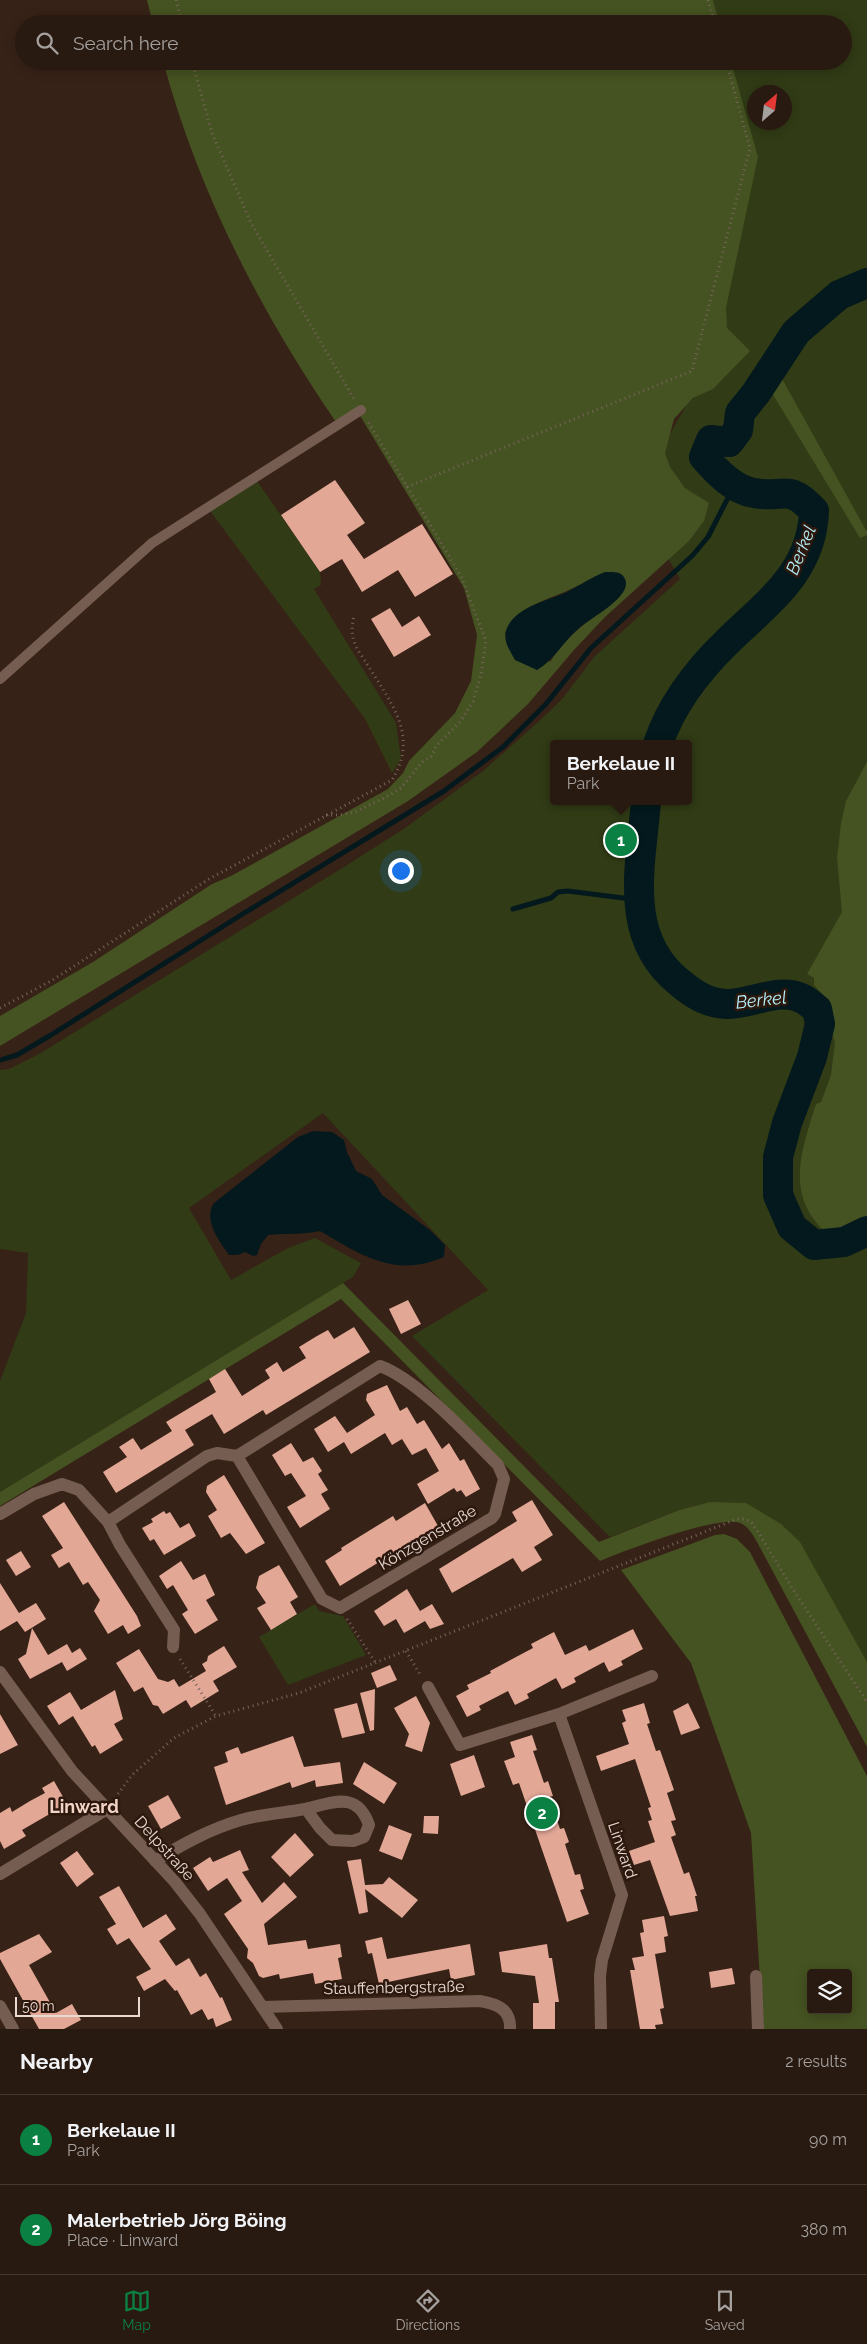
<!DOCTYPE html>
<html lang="en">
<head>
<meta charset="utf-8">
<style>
  body { margin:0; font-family:Raleway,sans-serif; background:#35271f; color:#f1f3f6 }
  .controls { position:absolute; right:15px; bottom:15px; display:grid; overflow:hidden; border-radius:5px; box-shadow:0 2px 12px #0003 }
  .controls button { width:45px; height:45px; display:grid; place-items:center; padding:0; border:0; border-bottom:1px solid #453831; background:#291a11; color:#f1f3f6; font:25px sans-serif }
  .compass { position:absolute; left:747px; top:85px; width:45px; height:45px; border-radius:50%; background:#291a11; box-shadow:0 2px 12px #0003; rotate:28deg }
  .scale { position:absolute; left:15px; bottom:12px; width:125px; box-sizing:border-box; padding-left:5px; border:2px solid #e8d9d2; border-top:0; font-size:14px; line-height:18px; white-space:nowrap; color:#e8d9d2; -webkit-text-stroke:4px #2d180e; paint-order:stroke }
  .you { position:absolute; left:400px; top:870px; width:18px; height:18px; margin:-12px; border:4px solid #fff; border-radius:50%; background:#1a73e8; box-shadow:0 0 0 8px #1a73e833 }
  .badge { display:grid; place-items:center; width:32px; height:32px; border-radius:50%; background:#0b8043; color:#fff; font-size:16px; font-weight:700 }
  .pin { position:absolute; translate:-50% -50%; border:2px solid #fff; box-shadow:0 1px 5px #0006 }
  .popup { position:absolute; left:550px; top:740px; width:142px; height:65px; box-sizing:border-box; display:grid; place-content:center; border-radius:5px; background:#291a11; filter:drop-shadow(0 1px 4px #0005); font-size:16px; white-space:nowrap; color:#a5a19f }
  .popup b { font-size:19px; color:#f1f3f6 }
  .popup::after { content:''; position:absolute; left:50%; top:100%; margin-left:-10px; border:10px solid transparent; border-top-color:#291a11 }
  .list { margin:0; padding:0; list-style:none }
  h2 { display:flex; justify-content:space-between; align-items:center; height:65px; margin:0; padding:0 20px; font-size:21px }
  h2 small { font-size:16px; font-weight:400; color:#a5a19f }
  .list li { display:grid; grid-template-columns:32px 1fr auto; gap:15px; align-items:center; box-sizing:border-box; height:90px; padding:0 20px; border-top:1px solid #453831 }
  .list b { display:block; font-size:19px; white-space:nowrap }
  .list p { margin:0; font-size:16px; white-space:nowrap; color:#a5a19f }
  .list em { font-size:16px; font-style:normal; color:#a5a19f }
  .icon { flex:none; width:28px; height:28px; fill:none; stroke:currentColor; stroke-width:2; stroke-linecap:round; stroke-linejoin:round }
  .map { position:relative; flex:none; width:867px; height:2029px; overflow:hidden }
  .search { position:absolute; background:#291a11; box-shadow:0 2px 12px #0003; left:15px; right:15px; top:15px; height:55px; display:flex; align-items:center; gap:12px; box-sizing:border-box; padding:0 18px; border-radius:28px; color:#a5a19f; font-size:19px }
  .sheet { height:245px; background:#291a11 }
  nav { display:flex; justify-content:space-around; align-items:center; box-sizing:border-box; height:70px; border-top:1px solid #453831; background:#291a11; font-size:14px; color:#a5a19f }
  nav a { display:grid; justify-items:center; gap:2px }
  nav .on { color:#0b8043 }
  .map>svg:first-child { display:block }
  .green { fill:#313b15; fill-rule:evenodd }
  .forest { fill:#455221; fill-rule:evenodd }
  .water { fill:#03191d }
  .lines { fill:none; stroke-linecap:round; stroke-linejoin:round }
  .stream { stroke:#03191d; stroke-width:5 }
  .river { stroke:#03191d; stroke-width:30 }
  .building { fill:#e3a796 }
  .path { stroke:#76645a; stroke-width:3; stroke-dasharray:1 4; stroke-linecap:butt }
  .service { stroke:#765d51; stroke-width:10 }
  .minor { stroke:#765d51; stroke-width:12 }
  .labels { text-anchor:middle; stroke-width:5; stroke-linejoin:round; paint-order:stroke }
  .street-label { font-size:16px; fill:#e8d9d2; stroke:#2d180e }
  .water-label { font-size:18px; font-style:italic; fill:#b3f0fb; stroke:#2d180e }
  .neighbourhood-label { font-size:18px; font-weight:bold; fill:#f2d4c6; stroke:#2d180e }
</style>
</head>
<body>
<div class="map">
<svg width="867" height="2029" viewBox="0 0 867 2029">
  <rect width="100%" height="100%" fill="#372217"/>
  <!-- green -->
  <path class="green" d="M 713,0 L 867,0 L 867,1672 L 771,1541 L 706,1503 L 679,1510 L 610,1537 L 412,1336 L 488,1290 L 323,1113 L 189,1208 L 231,1280 L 288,1248 L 315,1238 L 361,1263 L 353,1277 L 0,1492 L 0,1381 L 26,1313 L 28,1253 L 0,1249 L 0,1070 L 9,1069 L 39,1054 L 344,867 L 405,828 L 483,771 L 548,713 L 563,698 L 594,657 L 680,579 L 668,558 L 640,487 L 687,404 L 714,379 L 726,310 L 731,61 L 843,61 L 843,24 L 720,24 ZM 754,92 L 784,92 L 784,122 L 754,122 ZM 554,744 L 688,744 L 688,801 L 554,801 Z
    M 257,481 L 320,572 L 321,585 L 314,589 L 396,723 L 401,759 L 392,773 L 365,719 L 210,511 Z
    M 315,1604 L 319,1611 L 343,1616 L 366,1655 L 288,1685 L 259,1637 Z"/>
  <!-- forest -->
  <path class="forest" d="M 147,0 L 713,0 L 720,24 L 153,24 Z
    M 163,61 L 731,61 L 758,157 L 726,308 L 727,328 L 750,351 L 713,389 L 693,398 L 674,419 L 665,453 L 670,467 L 685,488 L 709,503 L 704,521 L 689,541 L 605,617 L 574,650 L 528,704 L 477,752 L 408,801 L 0,1046 L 0,1016 L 93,962 L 212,884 L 231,876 L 388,789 L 403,773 L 409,761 L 455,713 L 471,681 L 477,635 L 464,588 L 356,409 L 336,422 C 260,311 198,191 163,61 ZM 579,585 L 608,607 C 585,622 565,638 550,662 L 505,633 C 517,604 554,599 579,585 Z
    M 780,375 L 867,532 L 867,535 L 860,538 L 769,388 L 772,381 Z
    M 867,762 L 867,1225 C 856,1228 844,1232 833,1233 C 825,1233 820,1227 815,1221 C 787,1185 804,1143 816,1104 L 821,1102 L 831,1075 L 835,1042 L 828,1021 L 822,994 L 814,985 L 814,978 L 807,974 L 842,912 L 837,858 L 841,823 L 846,801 Z
    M 343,1283 L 599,1542 L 679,1510 L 710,1502 L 746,1503 L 781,1524 L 800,1542 L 867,1662 L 867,1747 L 757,1542 C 752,1533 746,1523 736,1522 C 711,1518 626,1550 600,1561 L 341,1299 L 0,1506 L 0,1492 Z
    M 724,1534 L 737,1539 L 750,1552 L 867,1776 L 867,2029 L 763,2029 L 751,1833 L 691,1663 L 621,1570 L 715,1535 ZM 811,1973 L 848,1973 L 848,2010 L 811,2010 Z"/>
  <!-- water -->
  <path class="water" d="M 605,572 C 613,572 622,571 625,579 C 633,597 590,618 578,629 C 563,642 554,660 537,670 L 515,660 C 510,651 503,641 506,631 C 513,607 548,601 567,592 C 580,585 592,577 605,572 Z
    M 313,1131 L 332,1132 L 344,1140 L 347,1152 L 356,1171 L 372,1179 L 382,1195 L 430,1230 L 445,1245 L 444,1257 C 395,1278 363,1256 320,1231 C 302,1235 286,1233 268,1235 L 261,1244 L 257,1255 L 253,1256 L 245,1252 L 238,1255 L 229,1255 C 218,1240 203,1219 214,1203 L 298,1137 Z"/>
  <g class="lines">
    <!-- stream -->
    <path class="stream" d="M 513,909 L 551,898 L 558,892 L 568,891 L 639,900
      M 0,1060 L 17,1055 L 51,1035 L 241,915 L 444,791 L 503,747 L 546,704 L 591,648 L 692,556 L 708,537 L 735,484"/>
    <!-- river -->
    <path class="river" d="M 658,744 C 671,705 699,669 728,641 C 768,602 812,572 814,511 C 787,482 784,499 754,493 C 734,490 717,472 704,457 L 711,440 L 729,442 L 738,430 L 740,413 L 756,393 L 796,332 L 839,295 L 867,283
      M 646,801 C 641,865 622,936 679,982 C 693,994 707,1003 726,1004 C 749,1005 779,987 801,998 C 807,1000 812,1006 817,1009 L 820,1024 L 812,1057 L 787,1123 L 778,1157 L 778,1195 L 792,1227 L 814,1245 L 844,1242 L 867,1231"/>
  </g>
  <!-- building -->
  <path class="building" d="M 335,480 L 365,523 L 347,535 L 364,559 L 422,524 L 453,574 L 415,597 L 398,570 L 362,592 L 342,559 L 320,572 L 281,515 Z
    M 390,608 L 402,627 L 419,616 L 431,635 L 394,657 L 371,619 Z
    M 408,1300 L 421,1324 L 401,1334 L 389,1309 Z
    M 354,1327 L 370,1352 L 266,1415 L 263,1410 L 224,1434 L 212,1414 L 185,1430 L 194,1445 L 116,1493 L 103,1472 L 127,1457 L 119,1447 L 133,1438 L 141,1450 L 172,1431 L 166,1422 L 216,1392 L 209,1379 L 225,1369 L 242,1396 L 270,1378 L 265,1370 L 277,1362 L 283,1372 L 306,1358 L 299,1347 L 317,1336 L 328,1330 L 334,1339 Z
    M 387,1385 L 400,1411 L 407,1407 L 417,1424 L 424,1420 L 442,1449 L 449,1443 L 460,1461 L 464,1459 L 480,1489 L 466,1497 L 461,1490 L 457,1492 L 454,1488 L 428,1504 L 417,1484 L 439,1471 L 426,1448 L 412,1455 L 402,1439 L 392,1445 L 385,1433 L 351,1454 L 344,1442 L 328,1452 L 314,1429 L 335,1416 L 347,1433 L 375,1415 L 366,1400 L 367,1394 Z
    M 291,1443 L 303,1462 L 313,1457 L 322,1471 L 318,1474 L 328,1490 L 321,1494 L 330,1509 L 300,1528 L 287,1507 L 306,1496 L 291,1473 L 285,1476 L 272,1455 Z
    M 224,1475 L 265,1543 L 246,1554 L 230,1533 L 221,1538 L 208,1516 L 217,1510 L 206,1492 L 207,1486 Z
    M 532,1500 L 553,1535 L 534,1547 L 542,1560 L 522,1572 L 513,1558 L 452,1593 L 439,1569 L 517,1521 L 512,1512 Z
    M 64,1502 L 137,1616 L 141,1626 L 128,1634 L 123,1625 L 108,1634 L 94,1611 L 100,1600 L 88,1582 L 83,1585 L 69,1562 L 59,1568 L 51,1555 L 63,1548 L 42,1516 Z
    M 425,1503 L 438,1526 L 340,1586 L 325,1561 L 342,1550 L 341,1548 L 393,1516 L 396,1521 Z
    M 164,1511 L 166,1514 L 170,1512 L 180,1528 L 189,1523 L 196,1536 L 164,1555 L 154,1539 L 150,1541 L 142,1528 L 153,1522 L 151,1519 Z
    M 21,1551 L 31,1567 L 16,1576 L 6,1560 Z
    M 181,1561 L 193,1580 L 205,1574 L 215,1595 L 206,1600 L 218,1620 L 195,1634 L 182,1614 L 188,1610 L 173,1585 L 167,1589 L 159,1576 Z
    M 279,1565 L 298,1597 L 290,1602 L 297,1614 L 271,1630 L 257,1608 L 266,1603 L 256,1588 L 259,1576 Z
    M 0,1583 L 19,1613 L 36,1603 L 46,1619 L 25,1632 L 17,1621 L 0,1631 Z
    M 407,1589 L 420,1611 L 432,1604 L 444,1624 L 430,1629 L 425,1621 L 404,1633 L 396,1619 L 384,1626 L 374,1611 Z
    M 32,1628 L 48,1655 L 67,1644 L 72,1653 L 80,1648 L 87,1659 L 67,1671 L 62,1662 L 30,1679 L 18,1659 L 26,1654 Z
    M 633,1629 L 643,1649 L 621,1661 L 623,1665 L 609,1672 L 604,1662 L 574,1678 L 576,1682 L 562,1689 L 556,1678 L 527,1694 L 529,1698 L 515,1705 L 508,1691 L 479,1706 L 481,1710 L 467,1717 L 456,1696 L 469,1689 L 467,1685 L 491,1673 L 490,1671 L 533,1648 L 531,1644 L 554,1632 L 565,1655 L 586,1645 L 589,1651 Z
    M 224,1646 L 237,1667 L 213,1681 L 219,1691 L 191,1708 L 186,1700 L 163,1714 L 158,1706 L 153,1705 L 143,1687 L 134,1692 L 116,1663 L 139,1649 L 158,1679 L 168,1682 L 174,1679 L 179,1687 L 206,1671 L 202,1664 L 207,1661 L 208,1656 Z
    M 390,1665 L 397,1680 L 377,1688 L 371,1673 Z
    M 375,1689 L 374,1730 L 370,1731 L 360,1693 Z
    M 115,1690 L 123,1719 L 114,1724 L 123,1740 L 100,1754 L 95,1745 L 92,1747 L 73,1716 L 59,1725 L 47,1706 L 70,1692 L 81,1710 Z
    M 416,1696 L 430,1723 L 422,1752 L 405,1746 L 409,1734 L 394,1708 Z
    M 357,1703 L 365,1733 L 342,1738 L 334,1709 Z
    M 644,1703 L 650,1723 L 647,1724 L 656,1751 L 660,1750 L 674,1790 L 667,1793 L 676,1820 L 671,1821 L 676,1835 L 671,1837 L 684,1874 L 689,1872 L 697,1896 L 695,1896 L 698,1911 L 670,1916 L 650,1860 L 634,1865 L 629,1851 L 655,1842 L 648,1821 L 652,1820 L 648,1808 L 651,1807 L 635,1759 L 601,1771 L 596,1756 L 629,1744 L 622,1723 L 626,1721 L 622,1710 Z
    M 688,1703 L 700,1728 L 681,1735 L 673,1711 Z
    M 0,1714 L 18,1745 L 0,1754 Z
    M 532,1735 L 537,1750 L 533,1751 L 544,1783 L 548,1781 L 553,1796 L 549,1797 L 560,1829 L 564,1828 L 569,1842 L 565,1844 L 575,1875 L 580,1874 L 584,1889 L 580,1890 L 589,1914 L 567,1922 L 519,1783 L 513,1785 L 504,1761 L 515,1757 L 510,1742 Z
    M 293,1736 L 304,1767 L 340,1762 L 343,1783 L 316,1787 L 315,1780 L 292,1788 L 290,1782 L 226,1805 L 214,1767 L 228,1762 L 225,1752 L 238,1747 L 241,1754 Z
    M 474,1755 L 485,1787 L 461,1796 L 450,1764 Z
    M 364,1762 L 397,1783 L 384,1804 L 353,1784 Z
    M 54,1781 L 67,1804 L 22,1830 L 26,1836 L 4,1849 L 0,1841 L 0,1813 L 10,1807 L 12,1812 L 30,1801 L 45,1793 L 42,1788 Z
    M 168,1795 L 181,1818 L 161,1829 L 148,1806 Z
    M 424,1816 L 439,1816 L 438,1834 L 423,1833 Z
    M 389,1825 L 412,1834 L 402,1860 L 379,1851 Z
    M 295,1833 L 314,1855 L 290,1877 L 271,1857 Z
    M 240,1850 L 249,1870 L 242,1872 L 262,1903 L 284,1882 L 297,1897 L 264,1924 L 268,1945 L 306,1940 L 308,1949 L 340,1944 L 342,1957 L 338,1958 L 342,1979 L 315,1984 L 313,1973 L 280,1979 L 279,1974 L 263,1978 L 259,1976 L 253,1963 L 247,1958 L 248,1949 L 224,1914 L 242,1901 L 227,1878 L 208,1891 L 193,1868 L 210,1857 L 213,1862 Z
    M 77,1851 L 94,1874 L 77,1887 L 60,1863 Z
    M 361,1859 L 365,1885 L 383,1884 L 389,1877 L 418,1900 L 402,1918 L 365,1889 L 368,1912 L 359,1914 L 347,1861 Z
    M 119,1886 L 143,1928 L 166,1914 L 176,1929 L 159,1941 L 176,1966 L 189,1958 L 200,1977 L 206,1973 L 220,1998 L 222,1997 L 232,2020 L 216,2027 L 213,2018 L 208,2020 L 202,2009 L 191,2015 L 177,1990 L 175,1991 L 165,1979 L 144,1991 L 136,1977 L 151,1969 L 129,1938 L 117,1945 L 107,1929 L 116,1924 L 99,1897 Z
    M 664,1916 L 668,1936 L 664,1937 L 666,1952 L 655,1954 L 664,2008 L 660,2009 L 663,2024 L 655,2025 L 656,2029 L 640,2029 L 630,1970 L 635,1970 L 632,1958 L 644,1956 L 640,1933 L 644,1932 L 642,1920 Z
    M 39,1934 L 52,1952 L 29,1965 L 56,2013 L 72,2004 L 81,2020 L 64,2029 L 39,2029 L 0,1959 L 0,1953 Z
    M 382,1937 L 387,1959 L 470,1944 L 475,1975 L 451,1980 L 449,1969 L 379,1984 L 372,1953 L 368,1954 L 365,1941 Z
    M 547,1944 L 549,1958 L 552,1958 L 559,2002 L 555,2002 L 555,2029 L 533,2029 L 533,2003 L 539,2003 L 535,1976 L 502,1972 L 499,1952 Z
    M 732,1968 L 735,1984 L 711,1988 L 709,1972 Z"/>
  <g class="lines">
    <!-- path -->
    <path class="path" d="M 176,0 L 182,24
      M 708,0 L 715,24
      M 192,61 L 212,133 L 251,223 L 354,399
      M 407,487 L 692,371 L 750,148 L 726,61
      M 326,815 L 340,815 L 355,812 L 390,795 L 401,788 L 422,762 L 432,756 L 436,746 L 460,722 L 473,701 L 481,674 L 486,641 L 461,576 L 367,420
      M 0,1008 L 51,981 L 209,879 L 392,780 C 420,735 390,702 367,664 C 362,656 354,646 353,637 C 351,629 353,622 354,614
      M 347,1619 L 375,1662
      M 406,1651 L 421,1676
      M 180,1659 L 216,1716
      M 115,1798 L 132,1775 L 174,1738 L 216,1716 L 299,1693 L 737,1519 L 745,1519 L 751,1522 L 760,1535 L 792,1588 L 867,1702"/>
    <!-- service -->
    <path class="service" d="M 0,679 L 152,543 L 361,410"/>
    <!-- minor -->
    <path class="minor" d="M 0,1514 L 34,1494 L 62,1484 L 79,1490 L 108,1522 L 207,1456 L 217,1453 L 237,1456 L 380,1366 C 418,1380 469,1436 498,1465 L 504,1479 L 495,1514 L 492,1518 L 340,1608 L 322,1599 L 237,1456
      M 108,1522 L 120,1545 L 174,1630 L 173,1647
      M 0,1672 L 72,1771 L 175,1882 L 200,1914 L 277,2029
      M 428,1687 L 460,1745 L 559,1714 L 652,1676
      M 559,1714 L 622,1895 L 602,1960 L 600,1976 L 601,2029
      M 155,1861 C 183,1844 210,1829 241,1820 C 262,1814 284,1813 305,1809 C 332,1803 357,1790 369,1825 L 364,1837 L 353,1841 L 332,1840 L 320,1828 L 306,1809
      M 0,1874 L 107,1809
      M 756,1976 L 758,2029
      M 0,2006 L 13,2029
      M 262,2007 L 480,2001 C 497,2004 511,2009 510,2029"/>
  </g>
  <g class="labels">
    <!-- street labels -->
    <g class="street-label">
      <text transform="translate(427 1537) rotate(-31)" y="6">Könzgenstraße</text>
      <text transform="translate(165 1848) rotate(48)" y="6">Delpstraße</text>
      <text transform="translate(623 1850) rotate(71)" y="6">Linward</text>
      <text transform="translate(394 1987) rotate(-1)" y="6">Stauffenbergstraße</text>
    </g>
    <!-- water labels -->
    <g class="water-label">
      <text transform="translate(801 550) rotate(-68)" y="6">Berkel</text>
      <text transform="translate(761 1000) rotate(-6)" y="6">Berkel</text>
    </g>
    <!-- neighbourhood labels -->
    <g class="neighbourhood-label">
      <text x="84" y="1813">Linward</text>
    </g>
  </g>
</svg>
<div class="controls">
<button><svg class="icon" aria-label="layers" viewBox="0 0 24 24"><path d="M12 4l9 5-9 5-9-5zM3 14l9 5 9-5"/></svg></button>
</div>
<svg class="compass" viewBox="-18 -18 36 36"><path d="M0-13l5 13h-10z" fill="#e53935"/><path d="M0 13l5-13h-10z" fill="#a5a19f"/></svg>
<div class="scale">50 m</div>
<div class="you"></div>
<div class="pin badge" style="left:621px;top:840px">1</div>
<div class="popup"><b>Berkelaue II</b>Park</div>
<div class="pin badge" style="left:542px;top:1813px">2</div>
<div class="search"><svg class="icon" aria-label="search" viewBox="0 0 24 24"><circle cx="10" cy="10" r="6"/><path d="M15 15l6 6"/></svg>Search here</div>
</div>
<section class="sheet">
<h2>Nearby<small>2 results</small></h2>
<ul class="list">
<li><span class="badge">1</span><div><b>Berkelaue II</b><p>Park</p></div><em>90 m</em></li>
<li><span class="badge">2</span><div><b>Malerbetrieb Jörg Böing</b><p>Place · Linward</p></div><em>380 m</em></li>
</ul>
</section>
<nav>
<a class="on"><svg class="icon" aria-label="map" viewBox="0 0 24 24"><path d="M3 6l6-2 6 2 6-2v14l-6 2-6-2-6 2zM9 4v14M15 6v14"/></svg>Map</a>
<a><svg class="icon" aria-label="directions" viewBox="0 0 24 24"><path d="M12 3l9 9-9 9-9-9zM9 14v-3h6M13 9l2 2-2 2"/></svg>Directions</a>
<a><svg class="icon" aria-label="saved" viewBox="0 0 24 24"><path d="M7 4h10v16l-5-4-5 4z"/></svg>Saved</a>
</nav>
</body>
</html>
